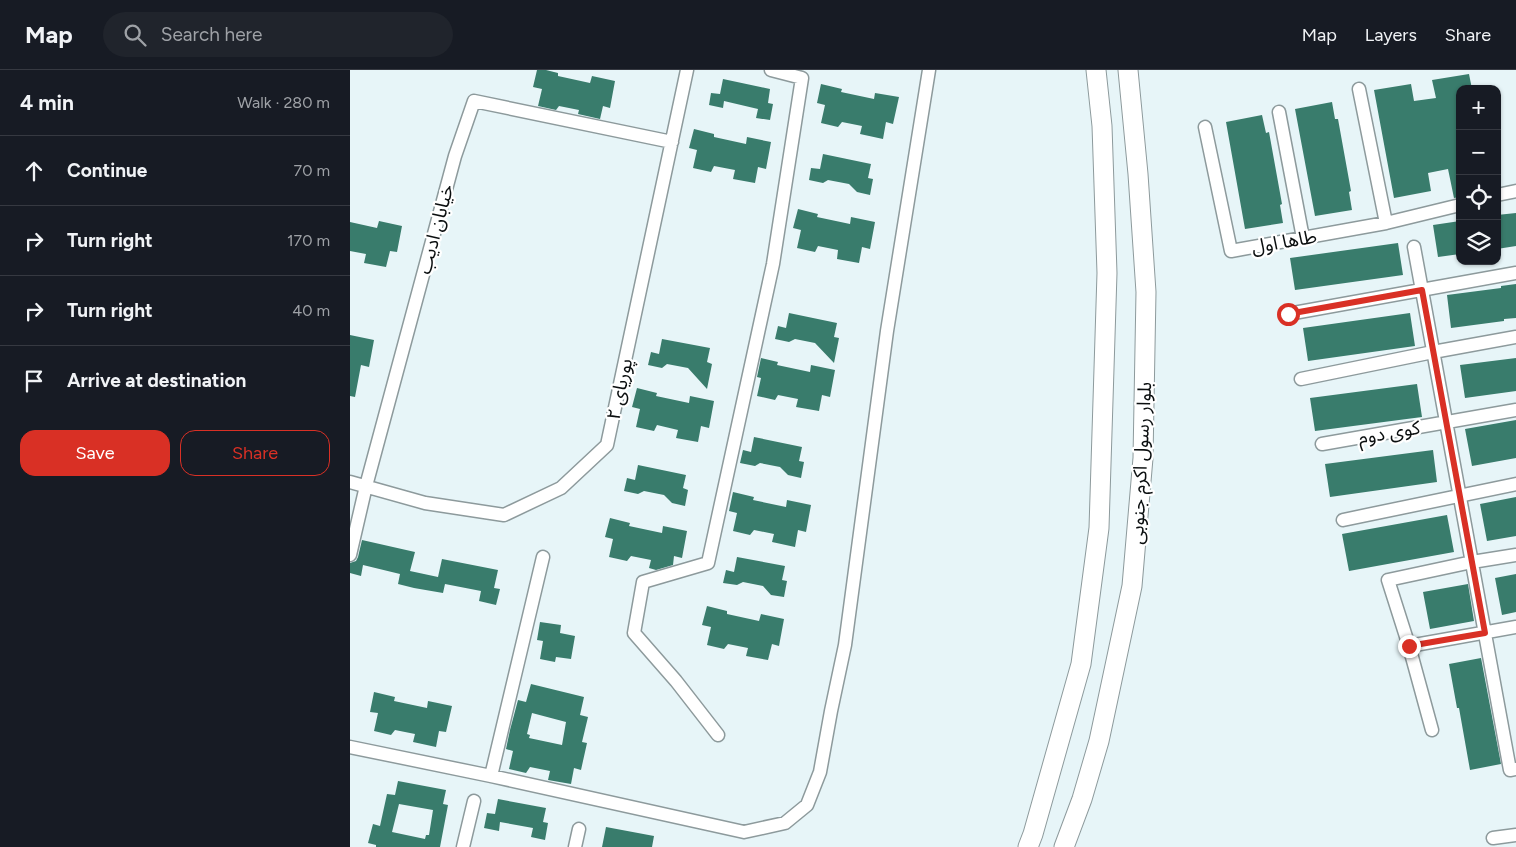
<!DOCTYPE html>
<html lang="en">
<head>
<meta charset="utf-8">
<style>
  body { margin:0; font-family:Figtree,"Noto Sans Arabic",sans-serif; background:#20242c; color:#f1f3f6 }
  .controls { position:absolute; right:15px; top:15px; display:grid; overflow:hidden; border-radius:10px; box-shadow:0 1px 4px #0004 }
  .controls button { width:45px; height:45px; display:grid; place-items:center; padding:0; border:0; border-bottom:1px solid #363941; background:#171b24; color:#f1f3f6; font:25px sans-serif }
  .stop { position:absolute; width:15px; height:15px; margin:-11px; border:4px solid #d93025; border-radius:50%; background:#fff }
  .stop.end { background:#d93025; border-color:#fff; box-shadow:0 1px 5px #0008 }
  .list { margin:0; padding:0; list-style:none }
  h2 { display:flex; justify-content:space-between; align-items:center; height:65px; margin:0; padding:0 20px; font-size:21px }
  h2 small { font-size:16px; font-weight:400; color:#9ea1a6 }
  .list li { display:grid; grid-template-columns:32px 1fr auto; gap:15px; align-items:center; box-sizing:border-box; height:70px; padding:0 20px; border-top:1px solid #363941 }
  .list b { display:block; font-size:19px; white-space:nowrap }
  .list em { font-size:16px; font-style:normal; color:#9ea1a6 }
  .actions { display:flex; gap:10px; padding:15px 20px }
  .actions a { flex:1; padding:11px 0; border:1px solid #d93025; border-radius:15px; text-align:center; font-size:18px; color:#d93025 }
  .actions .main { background:#d93025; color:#fff }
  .icon { flex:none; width:28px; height:28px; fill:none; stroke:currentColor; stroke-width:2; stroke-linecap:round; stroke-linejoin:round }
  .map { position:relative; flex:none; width:1166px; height:777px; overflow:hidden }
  header { display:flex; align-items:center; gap:30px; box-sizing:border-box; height:70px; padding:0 25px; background:#171b24; border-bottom:1px solid #363941 }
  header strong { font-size:24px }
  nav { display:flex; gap:28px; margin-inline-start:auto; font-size:18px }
  .search { width:350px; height:45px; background:#20242c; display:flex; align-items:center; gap:12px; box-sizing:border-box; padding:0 18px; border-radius:28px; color:#9ea1a6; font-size:19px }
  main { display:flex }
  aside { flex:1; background:#171b24 }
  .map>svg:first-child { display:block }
  .building { fill:#397c6c; fill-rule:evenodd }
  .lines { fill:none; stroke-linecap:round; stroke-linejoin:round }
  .street-casing { stroke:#8d9a9c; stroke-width:15 }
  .secondary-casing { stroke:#8d9a9c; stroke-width:21 }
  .street { stroke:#fff; stroke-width:12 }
  .secondary { stroke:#fff; stroke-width:19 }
  .route { stroke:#d93025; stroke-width:6 }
  .labels { text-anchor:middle; stroke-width:4.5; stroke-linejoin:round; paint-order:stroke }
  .street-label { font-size:19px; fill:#0a0e0f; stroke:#fff }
</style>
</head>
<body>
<header>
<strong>Map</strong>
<div class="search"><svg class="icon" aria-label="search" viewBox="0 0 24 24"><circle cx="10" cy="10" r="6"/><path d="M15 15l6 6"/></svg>Search here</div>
<nav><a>Map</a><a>Layers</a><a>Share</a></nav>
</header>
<main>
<aside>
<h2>4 min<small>Walk · 280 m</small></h2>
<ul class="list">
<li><svg class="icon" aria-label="ahead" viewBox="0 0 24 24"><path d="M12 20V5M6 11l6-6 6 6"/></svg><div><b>Continue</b></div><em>70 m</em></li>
<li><svg class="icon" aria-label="right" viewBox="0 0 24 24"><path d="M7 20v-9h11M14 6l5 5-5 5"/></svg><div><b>Turn right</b></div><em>170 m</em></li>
<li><svg class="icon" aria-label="right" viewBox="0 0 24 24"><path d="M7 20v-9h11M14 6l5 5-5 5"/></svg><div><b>Turn right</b></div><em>40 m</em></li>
<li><svg class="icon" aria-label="arrive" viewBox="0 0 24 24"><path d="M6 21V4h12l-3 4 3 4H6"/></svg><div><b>Arrive at destination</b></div></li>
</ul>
<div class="actions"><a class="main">Save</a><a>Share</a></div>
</aside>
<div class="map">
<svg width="1166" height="777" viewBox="0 0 1166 777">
  <rect width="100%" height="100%" fill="#e7f5f8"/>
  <!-- building -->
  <path class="building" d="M 187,0 L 196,0 L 208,3 L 208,6 L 240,13 L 242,6 L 265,11 L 260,38 L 253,36 L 250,49 L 228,44 L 229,40 L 209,36 L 206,40 L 188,36 L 192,19 L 183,17 Z
    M 1119,4 L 1122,19 L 1110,19 L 1110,127 L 1104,128 L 1098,99 L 1078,103 L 1081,121 L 1044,128 L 1024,20 L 1061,14 L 1064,31 L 1086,28 L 1082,10 Z
    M 373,9 L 420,19 L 418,33 L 423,34 L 420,50 L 406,48 L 408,39 L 374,31 L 373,38 L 359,35 L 361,23 L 370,24 Z
    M 471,14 L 492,19 L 491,22 L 524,29 L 525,23 L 549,27 L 543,54 L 536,52 L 533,69 L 510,64 L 512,56 L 492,52 L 488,57 L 471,53 L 475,35 L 467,33 Z
    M 982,32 L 985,49 L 988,49 L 1001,121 L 999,122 L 1002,140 L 965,146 L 945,39 Z
    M 912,45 L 916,63 L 919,62 L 932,134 L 930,135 L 933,153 L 895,159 L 876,52 Z
    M 344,59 L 364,64 L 364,67 L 396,74 L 397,67 L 421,72 L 416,99 L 408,97 L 405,113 L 383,109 L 385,100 L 364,96 L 361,102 L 343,98 L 347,80 L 339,78 Z
    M 473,84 L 521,94 L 518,108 L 523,109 L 520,125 L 507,122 L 499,114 L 478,110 L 473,113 L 459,110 L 461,98 L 470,99 Z
    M 448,139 L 468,144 L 467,147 L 500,154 L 501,147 L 525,152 L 520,179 L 512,177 L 509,193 L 487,189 L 488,180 L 468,176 L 465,182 L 447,178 L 451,160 L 443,158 Z
    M 1166,143 L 1166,176 L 1147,179 L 1147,145 Z
    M 29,151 L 52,156 L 47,182 L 40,181 L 36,197 L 14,193 L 16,184 L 0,181 L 0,152 L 27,158 Z
    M 1110,151 L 1110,184 L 1088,187 L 1083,155 Z
    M 1048,173 L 1053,205 L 945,220 L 940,188 Z
    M 1166,214 L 1166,248 L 1154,249 L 1154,251 L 1101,258 L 1097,225 L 1151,218 L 1151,216 Z
    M 439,243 L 487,253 L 484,267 L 489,268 L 484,293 L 465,273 L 445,269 L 439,272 L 425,269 L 428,256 L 436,258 Z
    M 1060,243 L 1065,276 L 958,291 L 953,258 Z
    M 0,265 L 24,270 L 19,297 L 11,295 L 5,327 L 0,326 Z
    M 312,269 L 360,278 L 357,292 L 362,294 L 357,319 L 338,298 L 317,294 L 312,298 L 298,295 L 301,282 L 309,284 Z
    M 411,288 L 428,292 L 427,295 L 460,302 L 461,295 L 485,300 L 480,327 L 472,325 L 469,341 L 446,337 L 448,329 L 428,325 L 425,330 L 407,326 L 411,308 L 407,307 Z
    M 1166,288 L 1166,321 L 1115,328 L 1110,295 Z
    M 1067,314 L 1072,347 L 965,361 L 960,328 Z
    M 287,318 L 307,323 L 306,326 L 339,333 L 340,326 L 364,331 L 359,358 L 351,356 L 348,372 L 326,368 L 328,360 L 307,355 L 304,361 L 286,357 L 290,339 L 282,337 Z
    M 1166,350 L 1166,388 L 1122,396 L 1115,359 Z
    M 404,367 L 452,377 L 449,391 L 454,392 L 451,408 L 438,405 L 430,397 L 410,393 L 405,396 L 390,393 L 393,380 L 401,382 Z
    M 1083,380 L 1087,412 L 980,427 L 975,394 Z
    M 288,395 L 336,405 L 333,418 L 338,420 L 335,436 L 322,433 L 314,425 L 294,421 L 288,424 L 274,421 L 277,408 L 285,410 Z
    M 383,422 L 404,427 L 403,430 L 436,437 L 437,430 L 461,435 L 456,462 L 448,460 L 445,477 L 422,472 L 424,464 L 404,460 L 400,465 L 383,461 L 387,443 L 379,441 Z
    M 1166,427 L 1166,466 L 1137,471 L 1130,434 Z
    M 1097,445 L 1104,482 L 999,501 L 992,464 Z
    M 260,448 L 280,453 L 279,456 L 312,463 L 313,456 L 337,461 L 332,488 L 324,486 L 323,495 L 306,500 L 299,498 L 301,490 L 281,486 L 277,491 L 259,487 L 263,469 L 255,467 Z
    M 12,470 L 65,482 L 60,501 L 88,507 L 92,489 L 148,500 L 144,518 L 150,519 L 146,535 L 129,531 L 131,521 L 95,514 L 93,523 L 64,518 L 48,514 L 50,504 L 13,495 L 11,506 L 0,503 L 0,493 L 6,491 L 8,487 Z
    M 387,487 L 435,496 L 432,510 L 437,511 L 434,527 L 421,525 L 413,516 L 393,512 L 387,515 L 373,513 L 376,500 L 384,502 Z
    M 1166,504 L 1166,542 L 1152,545 L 1145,508 Z
    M 1118,514 L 1124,551 L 1080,559 L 1073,522 Z
    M 357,536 L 377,541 L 377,544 L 409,551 L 411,544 L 434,549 L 429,576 L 422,574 L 418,590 L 396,586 L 398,578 L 378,574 L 374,579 L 357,575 L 361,557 L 352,555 Z
    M 190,552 L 211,555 L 210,563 L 225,566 L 221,589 L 206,587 L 205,592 L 190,589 L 193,571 L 187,570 Z
    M 1131,588 L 1151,694 L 1120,700 L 1109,638 L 1107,638 L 1099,594 Z
    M 181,614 L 234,627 L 230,645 L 238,647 L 232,672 L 237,673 L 231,700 L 224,698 L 221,714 L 198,710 L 200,701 L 180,697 L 176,703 L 159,699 L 163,681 L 156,679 L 160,660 L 168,630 L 176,632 ZM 182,643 L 216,652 L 212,675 L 179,668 L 180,665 L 177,664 Z
    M 24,622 L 45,627 L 44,631 L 77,638 L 78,631 L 102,636 L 96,662 L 89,661 L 86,677 L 63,672 L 65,664 L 45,660 L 41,665 L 24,661 L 28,643 L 20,642 Z
    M 48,711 L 96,720 L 93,734 L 98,735 L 90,777 L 26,777 L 26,775 L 18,773 L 23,754 L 30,756 L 37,724 L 45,725 ZM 49,734 L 83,740 L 79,765 L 76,765 L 75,769 L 42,762 Z
    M 148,729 L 196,738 L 193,752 L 198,753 L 195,770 L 181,767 L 183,758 L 150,752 L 149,761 L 134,758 L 137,743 L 145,744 Z
    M 256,757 L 304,766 L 302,777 L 252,777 Z"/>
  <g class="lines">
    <!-- street casing -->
    <g class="street-casing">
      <path id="street" d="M 1009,19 L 1036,153
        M 929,42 L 953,168
        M 855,57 L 881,181 L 1036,153 L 1110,135
        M 1147,125 L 1166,121
        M 1064,177 L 1160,700 L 1166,699
        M 938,244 L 1166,203
        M 951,309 L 1083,282 L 1166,267
        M 972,374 L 1166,340
        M 0,412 L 75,433 L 154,445 L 211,418 L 257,375 L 337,0
        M 993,450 L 1166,414
        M 0,485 L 16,416 L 105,86 L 124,31 L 322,72
        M 1059,576 L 1166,557
        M 1082,660 L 1059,576 L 1038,510 L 1122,492 L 1166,485
        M 368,665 L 326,611 L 284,563 L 293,512 L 358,493 L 423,194 L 452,8 L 421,0
        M 0,677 L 141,706 L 394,762 L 435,753 L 457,735 L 470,702 L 481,641 L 495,575 L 537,261 L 579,0
        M 141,706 L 193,487
        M 1143,768 L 1166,765
        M 113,777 L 124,731
        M 225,777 L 229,759"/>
    </g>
    <!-- secondary casing -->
    <g class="secondary-casing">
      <path id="secondary" d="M 678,777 L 683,764 L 731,594 L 749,458 L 757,203 L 752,56 L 746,0
        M 714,777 L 732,729 L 749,671 L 782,516 L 793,388 L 796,222 L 788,104 L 778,0"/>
    </g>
    <!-- street -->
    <use href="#street" class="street"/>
    <!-- secondary -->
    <use href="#secondary" class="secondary"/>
  </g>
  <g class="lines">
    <!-- route -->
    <path class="route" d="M 938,244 L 1072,220 L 1135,563 L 1059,576"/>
  </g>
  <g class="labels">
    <!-- street labels -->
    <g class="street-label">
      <text transform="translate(85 159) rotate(-75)" y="7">خیابان ادیب</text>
      <text transform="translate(934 171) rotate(-10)" y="7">طاها اول</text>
      <text transform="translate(269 319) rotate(-78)" y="7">پوریای ۲</text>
      <text transform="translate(1039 362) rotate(-10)" y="7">کوی دوم</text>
      <text transform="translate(790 393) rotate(-87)" y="7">بلوار رسول اکرم جنوبی</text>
    </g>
  </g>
</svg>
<div class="controls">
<button>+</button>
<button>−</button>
<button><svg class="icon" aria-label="locate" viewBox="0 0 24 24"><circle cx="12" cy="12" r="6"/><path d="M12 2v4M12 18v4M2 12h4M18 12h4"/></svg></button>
<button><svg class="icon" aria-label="layers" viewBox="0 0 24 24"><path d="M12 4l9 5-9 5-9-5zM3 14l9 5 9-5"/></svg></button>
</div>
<div class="stop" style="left:938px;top:244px"></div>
<div class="stop end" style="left:1059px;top:576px"></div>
</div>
</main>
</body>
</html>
